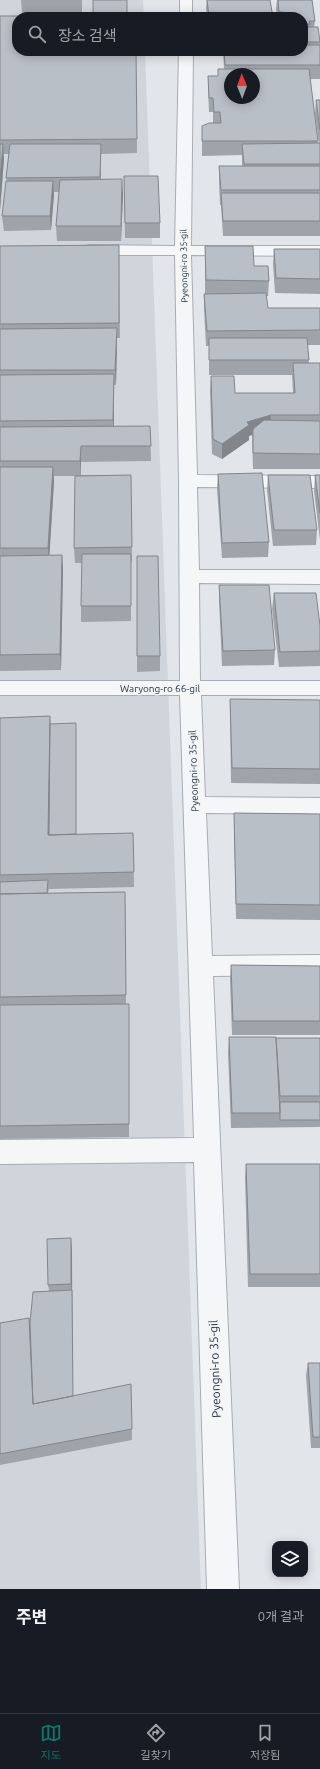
<!DOCTYPE html>
<html lang="ko">
<head>
<meta charset="utf-8">
<style>
  body { margin:0; font-family:Ubuntu,"Noto Sans KR",sans-serif; background:#20242c; color:#f1f3f6 }
  .controls { position:absolute; right:12px; bottom:12px; display:grid; overflow:hidden; border-radius:8px; box-shadow:0 2px 10px #0003 }
  .controls button { width:36px; height:36px; display:grid; place-items:center; padding:0; border:0; border-bottom:1px solid #363941; background:#171b24; color:#f1f3f6; font:20px sans-serif }
  .compass { position:absolute; left:224px; top:68px; width:36px; height:36px; border-radius:50%; background:#171b24; box-shadow:0 2px 10px #0003; rotate:359deg }
  .list { margin:0; padding:0; list-style:none }
  h2 { display:flex; justify-content:space-between; align-items:center; height:52px; margin:0; padding:0 16px; font-size:17px }
  h2 small { font-size:13px; font-weight:400; color:#9ea1a6 }
  .icon { flex:none; width:22px; height:22px; fill:none; stroke:currentColor; stroke-width:2; stroke-linecap:round; stroke-linejoin:round }
  .map { position:relative; flex:none; width:320px; height:1589px; overflow:hidden }
  .search { position:absolute; background:#171b24; box-shadow:0 2px 10px #0003; left:12px; right:12px; top:12px; height:44px; display:flex; align-items:center; gap:10px; box-sizing:border-box; padding:0 14px; border-radius:16px; color:#9ea1a6; font-size:15px }
  .sheet { height:124px; background:#171b24 }
  nav { display:flex; justify-content:space-around; align-items:center; box-sizing:border-box; height:56px; border-top:1px solid #363941; background:#171b24; font-size:11px; color:#9ea1a6 }
  nav a { display:grid; justify-items:center; gap:2px }
  nav .on { color:#0f766e }
  .map>svg:first-child { display:block }
  .built { fill:#d0d5dc }
  .lines { fill:none; stroke-linecap:round; stroke-linejoin:round }
  .minor-casing { stroke:#a7adb4; stroke-width:2 }
  .minor { fill:#f5f6f8; fill-rule:evenodd }
  .wall { fill:#9fa4ab }
  .shaded-wall { fill:#82868b }
  .building { fill:#b9bfc7; stroke:#82868b; fill-rule:evenodd }
  .labels { text-anchor:middle; stroke-width:3; stroke-linejoin:round; paint-order:stroke }
  .far-street-label { font-size:9px; fill:#2a3542; stroke:#f2f5f7 }
  .street-label { font-size:10px; fill:#2a3542; stroke:#f2f5f7 }
  .near-street-label { font-size:12px; fill:#2a3542; stroke:#f2f5f7 }
</style>
</head>
<body>
<div class="map">
<svg width="320" height="1589" viewBox="0 0 320 1589">
  <rect width="100%" height="100%" fill="#e2e6ea"/>
  <!-- built -->
  <path class="built" d="M 0,0 L 143,0 L 144,17 L 17,17 L 17,51 L 145,51 L 201,1589 L 0,1589 Z"/>
  <g class="lines">
    <!-- minor casing -->
    <g class="minor-casing">
      <path id="minor" d="M 180,0 L 192,0 L 192,17 L 180,17 Z
        M 179,51 L 193,51 L 191,246 L 320,246 L 320,256 L 191,255 L 197,475 L 320,476 L 320,488 L 197,487 L 199,570 L 320,570 L 320,584 L 199,583 L 200,681 L 320,681 L 320,695 L 201,695 L 205,797 L 320,798 L 320,814 L 206,813 L 212,956 L 320,955 L 320,975 L 213,976 L 239,1589 L 207,1589 L 194,1162 L 0,1164 L 0,1140 L 194,1138 L 180,695 L 0,695 L 0,681 L 180,681 L 179,481 L 175,255 L 89,255 L 83,253 L 81,250 L 83,247 L 89,245 L 175,246 Z"/>
    </g>
    <!-- minor -->
    <use href="#minor" class="minor"/>
  </g>
  <!-- wall -->
  <path class="wall" d="M 21,0 L 82,0 L 82,12 L 22,13 Z
    M 207,0 L 270,0 L 273,17 L 207,17 L 206,8 Z
    M 277,0 L 312,0 L 315,21 L 314,27 L 320,41 L 320,79 L 310,79 L 318,143 L 319,143 L 315,114 L 316,100 L 320,100 L 320,236 L 223,236 L 221,205 L 220,205 L 219,181 L 219,166 L 242,166 L 242,155 L 202,156 L 202,126 L 213,123 L 213,112 L 209,112 L 208,90 L 208,76 L 218,76 L 218,69 L 224,69 L 223,51 L 303,51 L 303,17 L 277,17 L 276,9 Z
    M 127,15 L 136,51 L 137,153 L 101,154 L 101,179 L 123,194 L 121,241 L 57,241 L 56,226 L 59,192 L 54,192 L 51,230 L 4,231 L 2,216 L 7,181 L 6,178 L 9,154 L 3,154 L 4,159 L 0,210 L 0,16 Z
    M 124,176 L 160,223 L 160,238 L 125,238 Z
    M 119,245 L 120,338 L 117,338 L 116,385 L 114,385 L 114,426 L 150,426 L 151,461 L 81,462 L 81,475 L 131,475 L 132,562 L 131,562 L 131,621 L 81,622 L 81,606 L 82,563 L 75,563 L 74,548 L 75,476 L 54,476 L 54,482 L 49,555 L 62,555 L 63,570 L 61,670 L 0,671 L 0,246 Z
    M 205,246 L 254,266 L 269,281 L 268,296 L 266,296 L 268,308 L 320,308 L 320,345 L 307,345 L 309,363 L 320,363 L 320,469 L 253,469 L 252,435 L 249,436 L 249,440 L 222,459 L 212,454 L 210,391 L 211,376 L 235,393 L 293,393 L 292,375 L 209,375 L 209,346 L 206,346 L 204,309 L 204,294 L 205,294 Z
    M 274,249 L 320,249 L 320,294 L 275,293 L 273,264 Z
    M 218,474 L 269,542 L 268,557 L 222,558 L 217,489 Z
    M 268,475 L 317,530 L 316,545 L 273,546 L 267,490 Z
    M 315,475 L 320,475 L 320,540 L 314,491 Z
    M 137,556 L 160,656 L 160,671 L 137,672 Z
    M 219,585 L 275,650 L 274,665 L 222,666 L 219,600 Z
    M 274,593 L 320,626 L 320,666 L 279,667 L 272,609 Z
    M 230,699 L 320,700 L 320,784 L 231,783 L 230,715 Z
    M 50,716 L 50,724 L 76,723 L 76,834 L 133,833 L 134,887 L 49,889 L 48,893 L 125,892 L 126,1004 L 129,1018 L 129,1137 L 0,1139 L 0,718 Z
    M 234,813 L 320,814 L 320,920 L 236,919 L 234,828 Z
    M 231,965 L 320,966 L 320,1035 L 232,1035 L 230,980 Z
    M 229,1037 L 276,1038 L 320,1038 L 320,1127 L 231,1128 L 228,1052 Z
    M 246,1164 L 320,1164 L 320,1287 L 248,1287 L 245,1177 Z
    M 72,1251 L 73,1396 L 131,1384 L 132,1440 L 0,1465 L 0,1323 L 29,1318 L 30,1323 L 49,1291 L 48,1285 Z
    M 308,1363 L 320,1363 L 320,1448 L 311,1448 L 306,1375 Z"/>
  <!-- shaded-wall -->
  <path class="shaded-wall" d="M 3,144 L 4,159 L 0,210 L 0,180 Z
    M 101,144 L 101,159 L 100,192 L 100,177 Z
    M 122,179 L 123,194 L 121,241 L 121,226 Z
    M 53,181 L 54,195 L 51,230 L 50,216 Z
    M 117,328 L 117,344 L 116,385 L 115,370 Z
    M 114,374 L 114,436 L 113,420 Z
    M 271,415 L 270,430 L 253,429 L 252,435 L 249,436 L 249,440 L 222,459 L 222,444 L 247,422 Z
    M 81,446 L 81,476 L 80,461 Z
    M 53,467 L 54,482 L 49,563 L 48,548 Z
    M 62,555 L 63,570 L 61,670 L 60,654 Z
    M 50,716 L 51,732 L 49,842 L 48,835 Z
    M 71,1238 L 72,1251 L 72,1296 L 71,1284 Z"/>
  <!-- building -->
  <path class="building" d="M 93,0 L 127,0 L 127,15 L 135,15 L 135,17 L 17,17 L 17,51 L 136,51 L 137,139 L 0,140 L 0,16 L 93,16 Z
    M 207,0 L 270,0 L 273,17 L 209,17 Z
    M 278,0 L 312,0 L 315,21 L 309,21 L 310,24 L 303,24 L 303,17 L 283,17 L 283,12 L 279,12 Z
    M 303,27 L 318,27 L 320,42 L 303,42 Z
    M 303,45 L 320,45 L 320,65 L 225,65 L 224,51 L 303,51 Z
    M 218,69 L 309,69 L 318,141 L 202,141 L 202,126 L 209,123 L 221,123 L 220,112 L 214,112 L 213,98 L 209,98 L 208,76 L 218,76 ZM 230,74 L 254,74 L 254,98 L 230,98 Z
    M 316,100 L 320,100 L 320,130 Z
    M 320,143 L 320,164 L 244,164 L 242,144 Z
    M 0,144 L 3,144 L 0,180 Z
    M 10,144 L 101,144 L 100,177 L 6,178 Z
    M 219,166 L 320,166 L 320,190 L 221,190 Z
    M 124,176 L 158,176 L 160,223 L 125,223 Z
    M 122,179 L 121,226 L 56,226 L 60,180 Z
    M 6,181 L 53,181 L 50,216 L 2,216 Z
    M 221,193 L 320,193 L 320,221 L 223,221 Z
    M 119,245 L 119,323 L 0,324 L 0,246 Z
    M 205,246 L 253,246 L 254,266 L 268,266 L 269,281 L 206,280 Z
    M 274,249 L 320,249 L 320,279 L 276,278 Z
    M 266,293 L 268,308 L 320,308 L 320,330 L 207,331 L 204,294 Z
    M 117,328 L 115,370 L 0,370 L 0,329 Z
    M 209,338 L 307,338 L 309,360 L 209,360 Z
    M 293,363 L 320,363 L 320,415 L 271,415 L 247,422 L 249,425 L 222,444 L 213,439 L 211,376 L 234,376 L 235,393 L 295,393 Z
    M 114,374 L 113,420 L 0,421 L 0,375 Z
    M 264,420 L 320,421 L 320,454 L 253,453 L 253,429 Z
    M 150,426 L 151,446 L 81,446 L 80,461 L 0,461 L 0,427 Z
    M 0,467 L 53,467 L 48,548 L 0,548 Z
    M 262,473 L 269,542 L 222,543 L 218,474 Z
    M 131,475 L 132,547 L 74,548 L 75,476 Z
    M 268,475 L 310,475 L 317,530 L 274,530 Z
    M 315,475 L 320,475 L 320,513 Z
    M 82,554 L 131,554 L 131,606 L 81,606 Z
    M 62,555 L 60,654 L 0,655 L 0,556 Z
    M 137,556 L 158,556 L 160,656 L 137,656 Z
    M 219,585 L 269,585 L 275,650 L 223,651 Z
    M 274,593 L 316,593 L 320,626 L 320,651 L 280,652 Z
    M 230,699 L 320,700 L 320,769 L 232,768 Z
    M 50,716 L 48,835 L 133,833 L 134,872 L 0,875 L 0,718 Z
    M 76,723 L 76,834 L 49,835 L 50,724 Z
    M 234,813 L 320,814 L 320,905 L 236,904 Z
    M 48,880 L 47,893 L 0,894 L 0,882 Z
    M 125,892 L 126,995 L 0,997 L 0,894 Z
    M 231,965 L 320,966 L 320,1021 L 233,1021 Z
    M 129,1004 L 129,1124 L 0,1126 L 0,1005 Z
    M 229,1037 L 276,1037 L 280,1113 L 232,1113 Z
    M 276,1038 L 320,1038 L 320,1096 L 280,1096 Z
    M 280,1102 L 320,1102 L 320,1120 L 280,1120 Z
    M 246,1164 L 320,1164 L 320,1274 L 250,1274 Z
    M 71,1238 L 71,1284 L 48,1285 L 47,1239 Z
    M 72,1290 L 73,1396 L 33,1404 L 30,1323 L 33,1292 Z
    M 29,1318 L 33,1404 L 131,1384 L 132,1429 L 0,1454 L 0,1323 Z
    M 308,1363 L 320,1363 L 320,1437 L 313,1437 Z"/>
  <g class="labels">
    <!-- far-street labels -->
    <g class="far-street-label">
      <text transform="translate(184 266) rotate(-91)" y="3">Pyeongni-ro 35-gil</text>
    </g>
    <!-- street labels -->
    <g class="street-label">
      <text x="160" y="692">Waryong-ro 66-gil</text>
      <text transform="translate(193 771) rotate(-92)" y="4">Pyeongni-ro 35-gil</text>
    </g>
    <!-- near-street labels -->
    <g class="near-street-label">
      <text transform="translate(215 1369) rotate(-92)" y="4">Pyeongni-ro 35-gil</text>
    </g>
  </g>
</svg>
<div class="controls">
<button><svg class="icon" aria-label="layers" viewBox="0 0 24 24"><path d="M12 4l9 5-9 5-9-5zM3 14l9 5 9-5"/></svg></button>
</div>
<svg class="compass" viewBox="-18 -18 36 36"><path d="M0-13l5 13h-10z" fill="#e53935"/><path d="M0 13l5-13h-10z" fill="#9ea1a6"/></svg>
<div class="search"><svg class="icon" aria-label="search" viewBox="0 0 24 24"><circle cx="10" cy="10" r="6"/><path d="M15 15l6 6"/></svg>장소 검색</div>
</div>
<section class="sheet">
<h2>주변<small>0개 결과</small></h2>
<ul class="list">
</ul>
</section>
<nav>
<a class="on"><svg class="icon" aria-label="map" viewBox="0 0 24 24"><path d="M3 6l6-2 6 2 6-2v14l-6 2-6-2-6 2zM9 4v14M15 6v14"/></svg>지도</a>
<a><svg class="icon" aria-label="directions" viewBox="0 0 24 24"><path d="M12 3l9 9-9 9-9-9zM9 14v-3h6M13 9l2 2-2 2"/></svg>길찾기</a>
<a><svg class="icon" aria-label="saved" viewBox="0 0 24 24"><path d="M7 4h10v16l-5-4-5 4z"/></svg>저장됨</a>
</nav>
</body>
</html>
